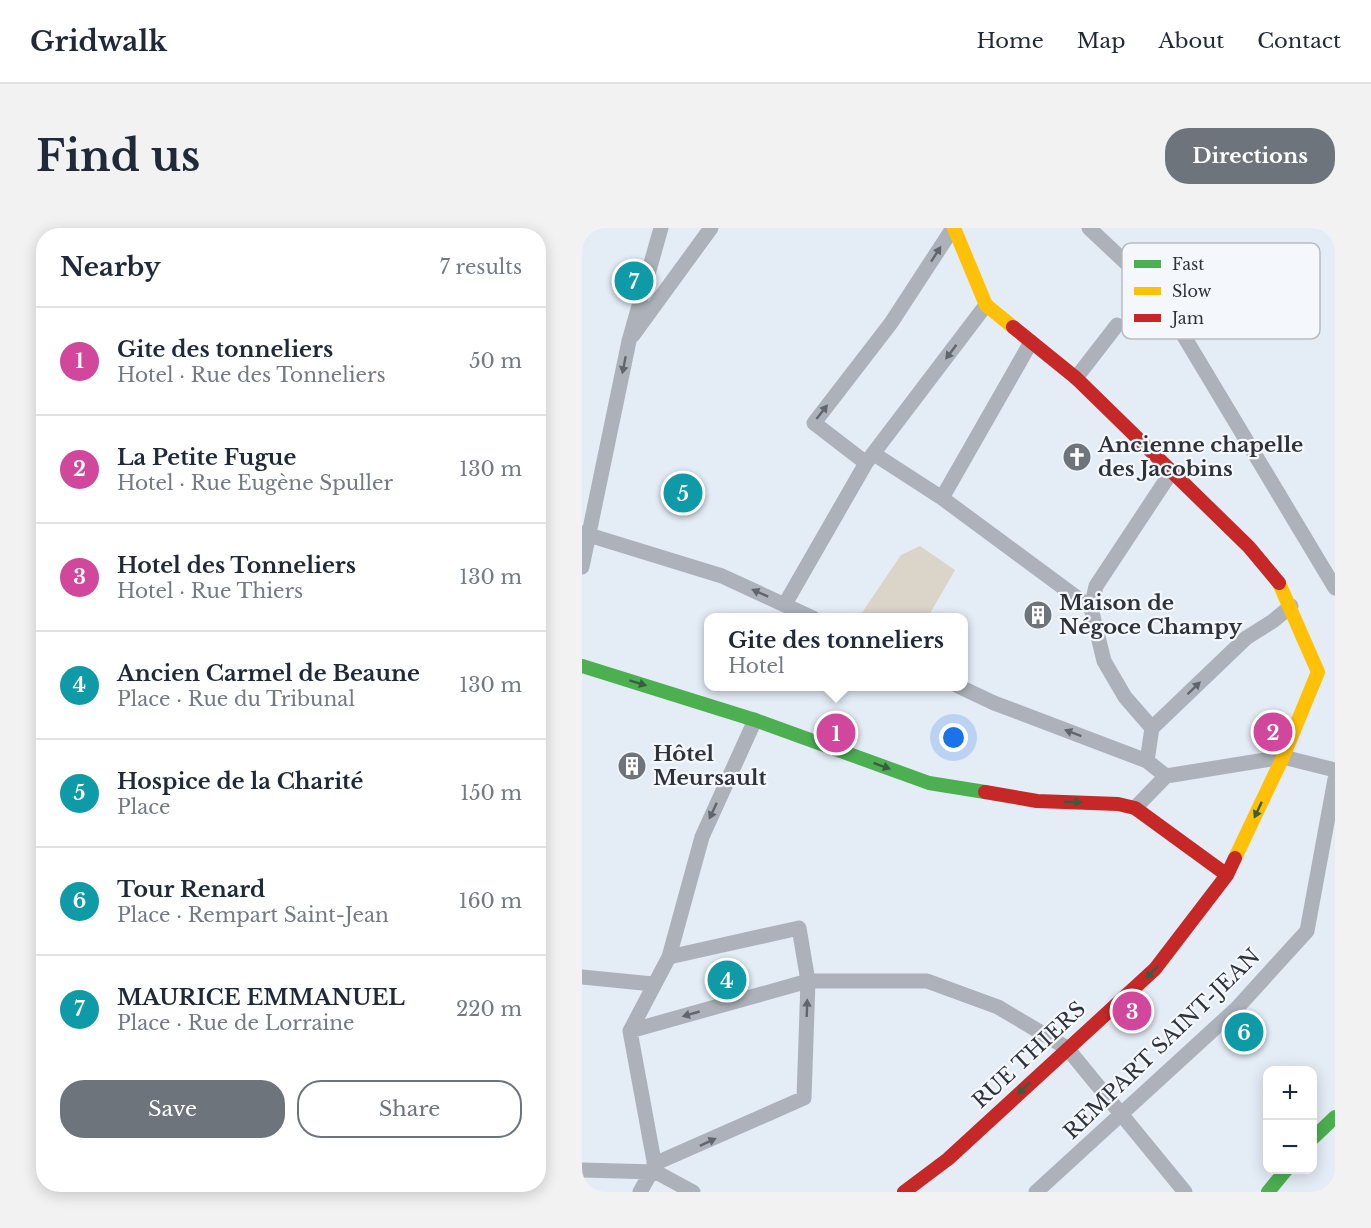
<!DOCTYPE html>
<html lang="en">
<head>
<meta charset="utf-8">
<style>
  body { margin:0; font-family:"Libre Baskerville",serif; background:#f2f2f3; color:#1f2937 }
  .controls { position:absolute; right:18px; bottom:18px; display:grid; overflow:hidden; border-radius:12px; box-shadow:0 3px 15px #0003 }
  .controls button { width:54px; height:54px; display:grid; place-items:center; padding:0; border:0; border-bottom:2px solid #e0e1e3; background:#fff; color:#1f2937; font:30px sans-serif }
  .you { position:absolute; left:372px; top:510px; width:21px; height:21px; margin:-15px; border:4px solid #fff; border-radius:50%; background:#1a73e8; box-shadow:0 0 0 9px #1a73e833 }
  .badge { display:grid; place-items:center; width:39px; height:39px; border-radius:50%; background:#6d747c; color:#fff; font-size:20px; font-weight:700 }
  .pin { position:absolute; translate:-50% -50%; border:3px solid #fff; box-shadow:0 2px 6px #0006 }
  .popup { position:absolute; left:122px; top:385px; width:264px; height:78px; box-sizing:border-box; display:grid; place-content:center; border-radius:12px; background:#fff; filter:drop-shadow(0 2px 4px #0005); font-size:20px; white-space:nowrap; color:#747a83 }
  .popup b { font-size:22px; color:#1f2937 }
  .popup::after { content:''; position:absolute; left:50%; top:100%; margin-left:-12px; border:12px solid transparent; border-top-color:#fff }
  .list { margin:0; padding:0; list-style:none }
  h2 { display:flex; justify-content:space-between; align-items:center; height:78px; margin:0; padding:0 24px; font-size:26px }
  h2 small { font-size:20px; font-weight:400; color:#747a83 }
  .list li { display:grid; grid-template-columns:39px 1fr auto; gap:18px; align-items:center; box-sizing:border-box; height:108px; padding:0 24px; border-top:2px solid #e0e1e3 }
  .list b { display:block; font-size:22px; white-space:nowrap }
  .list p { margin:0; font-size:20px; white-space:nowrap; color:#747a83 }
  .list em { font-size:20px; font-style:normal; color:#747a83 }
  .actions { display:flex; gap:12px; padding:18px 24px }
  .actions a { flex:1; padding:14px 0; border:2px solid #6d747c; border-radius:24px; text-align:center; font-size:21px; color:#6d747c }
  .actions .main { background:#6d747c; color:#fff }
  .map { position:relative; flex:none; width:753px; height:964px; overflow:hidden; border-radius:24px }
  header { display:flex; align-items:center; gap:36px; box-sizing:border-box; height:84px; padding:0 30px; background:#fff; border-bottom:2px solid #e0e1e3 }
  header strong { font-size:28px }
  nav { display:flex; gap:33px; margin-inline-start:auto; font-size:21px }
  .intro { display:flex; align-items:center; justify-content:space-between; box-sizing:border-box; height:144px; padding:0 36px }
  h1 { margin:0; font-size:42px }
  .button { padding:15px 27px; border-radius:24px; background:#6d747c; color:#fff; font-size:21px; font-weight:700 }
  main { display:flex; gap:36px; padding:0 36px }
  aside { flex:1; background:#fff; border-radius:24px; box-shadow:0 3px 15px #0003 }
  .map>svg:first-child { display:block }
  .green { fill:#dbd5c9 }
  .lines { fill:none; stroke-linecap:round; stroke-linejoin:round }
  .street { stroke:#adb2ba; stroke-width:15 }
  .fast { stroke:#4caf50; stroke-width:14 }
  .slow { stroke:#ffc107; stroke-width:14 }
  .jam { stroke:#c62828; stroke-width:14 }
  .oneway { fill:#60666d }
  .oneway2 { fill:#385e42 }
  .labels { text-anchor:middle; stroke-width:4.5; stroke-linejoin:round; paint-order:stroke }
  .poi-label { font-size:21px; font-weight:bold; fill:#2d333a; stroke:#f4f7fb; text-anchor:start }
  .street-label { font-size:21px; fill:#2d333a; stroke:#f4f7fb }
  .key { fill:#f4f7fb; stroke:#b8bcc1; stroke-width:1.5 }
  .key-label { font-size:16px; fill:#2d333a }
</style>
</head>
<body>
<header>
<strong>Gridwalk</strong>
<nav><a>Home</a><a>Map</a><a>About</a><a>Contact</a></nav>
</header>
<div class="intro"><h1>Find us</h1><a class="button">Directions</a></div>
<main>
<aside>
<h2>Nearby<small>7 results</small></h2>
<ul class="list">
<li><span class="badge" style="background:#d1479c">1</span><div><b>Gite des tonneliers</b><p>Hotel · Rue des Tonneliers</p></div><em>50 m</em></li>
<li><span class="badge" style="background:#d1479c">2</span><div><b>La Petite Fugue</b><p>Hotel · Rue Eugène Spuller</p></div><em>130 m</em></li>
<li><span class="badge" style="background:#d1479c">3</span><div><b>Hotel des Tonneliers</b><p>Hotel · Rue Thiers</p></div><em>130 m</em></li>
<li><span class="badge" style="background:#0f9aa8">4</span><div><b>Ancien Carmel de Beaune</b><p>Place · Rue du Tribunal</p></div><em>130 m</em></li>
<li><span class="badge" style="background:#0f9aa8">5</span><div><b>Hospice de la Charité</b><p>Place</p></div><em>150 m</em></li>
<li><span class="badge" style="background:#0f9aa8">6</span><div><b>Tour Renard</b><p>Place · Rempart Saint-Jean</p></div><em>160 m</em></li>
<li><span class="badge" style="background:#0f9aa8">7</span><div><b>MAURICE EMMANUEL</b><p>Place · Rue de Lorraine</p></div><em>220 m</em></li>
</ul>
<div class="actions"><a class="main">Save</a><a>Share</a></div>
</aside>
<div class="map">
<svg width="753" height="964" viewBox="0 0 753 964">
  <rect width="100%" height="100%" fill="#e4ecf6"/>
  <!-- green -->
  <path class="green" d="M 338,318 L 373,342 L 346,389 L 277,389 L 319,327 Z"/>
  <g class="lines">
    <!-- street -->
    <path class="street" d="M 507,0 L 576,65 L 753,360
      M 51,107 L 129,0
      M 494,150 L 535,97
      M 292,226 L 360,270 L 509,380
      M 284,235 L 232,195 L 309,95 L 371,0
      M 360,270 L 449,114
      M 0,305 L 140,348 L 231,390
      M 0,339 L 47,113 L 79,0
      M 203,376 L 284,235 L 404,77
      M 376,458 L 412,475 L 565,533 L 584,548 L 553,580
      M 570,500 L 664,410 L 691,393 L 709,378
      M 565,533 L 570,500 L 543,469 L 522,433 L 509,380 L 514,358 L 590,243
      M 584,548 L 701,529 L 753,542
      M 0,749 L 71,756
      M 48,803 L 226,753 L 345,753 L 416,779 L 485,820 L 603,964
      M 48,803 L 87,729 L 120,609 L 173,492
      M 48,803 L 74,944
      M 72,936 L 222,870 L 226,753 L 217,700 L 87,729
      M 0,942 L 74,944 L 111,964
      M 58,964 L 68,946
      M 454,964 L 655,780 L 725,703 L 753,551"/>
    <!-- fast -->
    <path class="fast" d="M 0,438 L 173,492 L 347,555 L 403,564
      M 730,911 L 753,889
      M 686,964 L 704,942"/>
    <!-- slow -->
    <path class="slow" d="M 372,0 L 404,77 L 431,99
      M 653,630 L 701,529 L 736,444 L 697,355"/>
    <!-- jam -->
    <path class="jam" d="M 431,99 L 494,150 L 667,319 L 697,355
      M 403,564 L 455,573 L 536,576 L 553,580 L 645,647
      M 322,964 L 366,931 L 573,741 L 645,647 L 653,630"/>
  </g>
  <!-- one-way arrows -->
  <defs><path id="oneway-solid" d="M-6-.8H1V-3.2L6.5 0L1 3.2V.8H-6Z" transform="scale(1.5)"/></defs>
  <g class="oneway">
    <use href="#oneway-solid" transform="translate(354 26) rotate(-57)"/>
    <use href="#oneway-solid" transform="translate(369 124) rotate(127)"/>
    <use href="#oneway-solid" transform="translate(42 137) rotate(101)"/>
    <use href="#oneway-solid" transform="translate(240 184) rotate(-52)"/>
    <use href="#oneway-solid" transform="translate(178 365) rotate(-156)"/>
    <use href="#oneway-solid" transform="translate(612 460) rotate(-44)"/>
    <use href="#oneway-solid" transform="translate(491 505) rotate(-159)"/>
    <use href="#oneway-solid" transform="translate(131 583) rotate(115)"/>
    <use href="#oneway-solid" transform="translate(225 780) rotate(-88)"/>
    <use href="#oneway-solid" transform="translate(109 786) rotate(164)"/>
    <use href="#oneway-solid" transform="translate(126 914) rotate(-25)"/>
  </g>
  <g class="oneway2">
    <use href="#oneway-solid" transform="translate(56 455) rotate(17)"/>
    <use href="#oneway-solid" transform="translate(300 538) rotate(20)"/>
    <use href="#oneway-solid" transform="translate(491 574) rotate(2)"/>
    <use href="#oneway-solid" transform="translate(676 582) rotate(115)"/>
    <use href="#oneway-solid" transform="translate(570 744) rotate(135)"/>
    <use href="#oneway-solid" transform="translate(442 860) rotate(137)"/>
  </g>
  <!-- icons -->
  <defs>
    <g id="church-disc" transform="scale(1.5)"><circle r="9.5" fill="#6d747c" stroke="#f4f7fb"/><path d="M-1.2-6h2.4v3.5h3.3v2.4h-3.3V6h-2.4V-.1h-3.3v-2.4h3.3Z" fill="#fff"/></g>
    <g id="building-disc" transform="scale(1.5)"><circle r="9.5" fill="#6d747c" stroke="#f4f7fb"/><path d="M-4-6H4V6H1V3H-1V6H-4ZM-2.5-4.3h1.7v1.8h-1.7ZM.8-4.3h1.7v1.8H.8ZM-2.5-1h1.7V.8h-1.7ZM.8-1h1.7V.8H.8Z" fill="#fff"/></g>
  </defs>
  <g fill-rule="evenodd">
    <use href="#church-disc" x="495" y="229"/>
    <use href="#building-disc" x="456" y="387"/>
    <use href="#building-disc" x="50" y="538"/>
  </g>
  <g class="labels">
    <!-- poi labels -->
    <g class="poi-label">
      <text x="516" y="224">Ancienne chapelle<tspan x="516" dy="24">des Jacobins</tspan></text>
      <text x="477" y="382">Maison de<tspan x="477" dy="24">Négoce Champy</tspan></text>
      <text x="71" y="533">Hôtel<tspan x="71" dy="24">Meursault</tspan></text>
    </g>
    <!-- street labels -->
    <g class="street-label">
      <text transform="translate(580 816) rotate(-44)" y="7">REMPART SAINT-JEAN</text>
      <text transform="translate(447 827) rotate(-43)" y="7">RUE THIERS</text>
    </g>
  </g>
  <!-- legend -->
  <rect x="540" y="15" width="198" height="96" rx="9" class="key"/>
  <rect x="552" y="32" width="27" height="8" fill="#4caf50"/>
  <rect x="552" y="59" width="27" height="8" fill="#ffc107"/>
  <rect x="552" y="86" width="27" height="8" fill="#c62828"/>
  <g class="key-label">
    <text x="590" y="42">Fast</text>
    <text x="590" y="69">Slow</text>
    <text x="590" y="96">Jam</text>
  </g>
</svg>
<div class="controls">
<button>+</button>
<button>−</button>
</div>
<div class="you"></div>
<div class="pin badge" style="left:254px;top:505px;background:#d1479c">1</div>
<div class="popup"><b>Gite des tonneliers</b>Hotel</div>
<div class="pin badge" style="left:691px;top:504px;background:#d1479c">2</div>
<div class="pin badge" style="left:550px;top:783px;background:#d1479c">3</div>
<div class="pin badge" style="left:145px;top:752px;background:#0f9aa8">4</div>
<div class="pin badge" style="left:101px;top:265px;background:#0f9aa8">5</div>
<div class="pin badge" style="left:662px;top:804px;background:#0f9aa8">6</div>
<div class="pin badge" style="left:52px;top:53px;background:#0f9aa8">7</div>
</div>
</main>
</body>
</html>
